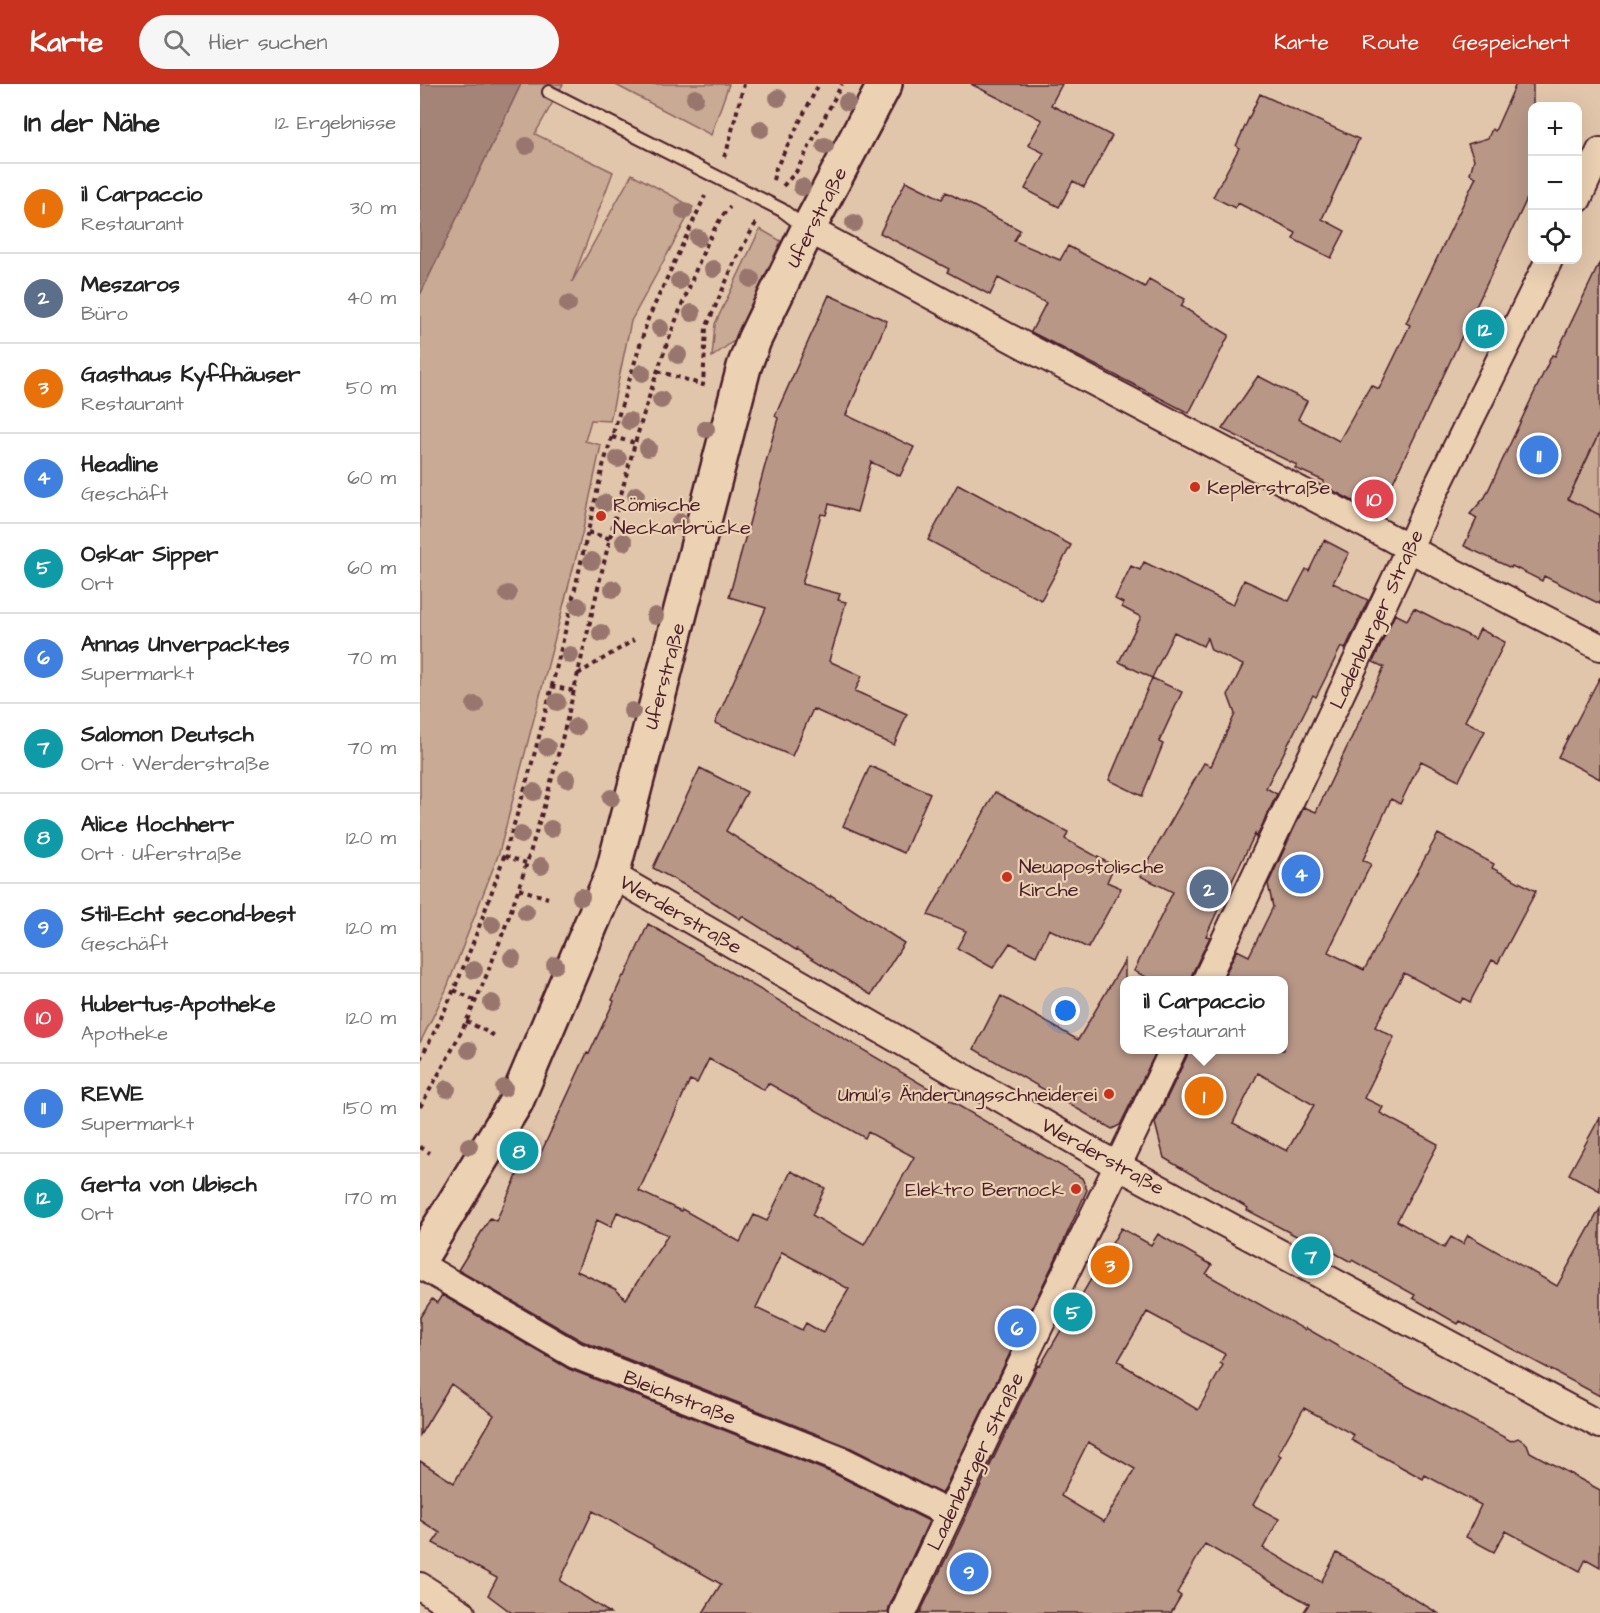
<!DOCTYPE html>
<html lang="de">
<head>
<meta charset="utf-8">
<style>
  body { margin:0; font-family:"Architects Daughter",sans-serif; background:#f6f6f6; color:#222 }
  .controls { position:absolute; right:18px; top:18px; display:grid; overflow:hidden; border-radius:12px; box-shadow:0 6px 24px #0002 }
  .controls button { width:54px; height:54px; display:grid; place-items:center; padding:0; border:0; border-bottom:2px solid #e0e0e0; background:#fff; color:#222; font:30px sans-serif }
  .you { position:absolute; left:646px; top:927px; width:21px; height:21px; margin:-15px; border:4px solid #fff; border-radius:50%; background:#1a73e8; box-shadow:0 0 0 9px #1a73e833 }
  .badge { display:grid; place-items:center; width:39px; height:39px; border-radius:50%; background:#c8321e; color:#fff; font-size:20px; font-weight:700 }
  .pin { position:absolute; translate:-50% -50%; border:3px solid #fff; box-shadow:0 2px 6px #0006 }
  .popup { position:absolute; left:700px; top:892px; width:168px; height:78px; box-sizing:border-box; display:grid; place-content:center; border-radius:12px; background:#fff; filter:drop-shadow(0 2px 4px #0005); font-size:20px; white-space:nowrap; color:#767676 }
  .popup b { font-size:22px; color:#222 }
  .popup::after { content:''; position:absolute; left:50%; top:100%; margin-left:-12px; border:12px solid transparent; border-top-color:#fff }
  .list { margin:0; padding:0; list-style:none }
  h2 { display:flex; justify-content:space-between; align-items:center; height:78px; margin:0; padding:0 24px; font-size:26px }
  h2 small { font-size:20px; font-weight:400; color:#767676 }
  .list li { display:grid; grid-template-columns:39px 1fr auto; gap:18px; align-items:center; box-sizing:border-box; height:90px; padding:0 24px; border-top:2px solid #e0e0e0 }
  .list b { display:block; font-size:22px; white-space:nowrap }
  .list p { margin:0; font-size:20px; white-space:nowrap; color:#767676 }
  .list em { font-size:20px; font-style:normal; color:#767676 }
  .icon { flex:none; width:33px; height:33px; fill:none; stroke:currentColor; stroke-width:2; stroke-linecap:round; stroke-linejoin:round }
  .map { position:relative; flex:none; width:1180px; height:1529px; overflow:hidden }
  header { display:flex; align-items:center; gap:36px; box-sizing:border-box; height:84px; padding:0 30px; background:#c8321e; color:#fff }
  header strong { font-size:28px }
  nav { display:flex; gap:33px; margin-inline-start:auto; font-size:21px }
  .search { width:420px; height:54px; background:#f6f6f6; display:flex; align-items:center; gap:15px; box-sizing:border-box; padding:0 21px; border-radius:33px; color:#767676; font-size:22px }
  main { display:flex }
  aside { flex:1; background:#fff }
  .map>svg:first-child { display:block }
  .green { fill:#c9aa95; stroke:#8a6460; stroke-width:1.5 }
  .water { fill:#a58478; stroke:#815c59; stroke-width:1.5 }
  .building { fill:#b89787; stroke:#4a1f2b; stroke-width:1.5; fill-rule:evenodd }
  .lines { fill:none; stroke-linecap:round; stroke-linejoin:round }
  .lane-casing { stroke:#4a1f2b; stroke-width:16 }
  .street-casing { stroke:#4a1f2b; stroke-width:30 }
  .secondary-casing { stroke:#4a1f2b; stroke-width:38 }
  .path { stroke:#4a1f2b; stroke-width:4; stroke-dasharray:4.5 4.5; stroke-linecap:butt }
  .lane { stroke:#ecd1b3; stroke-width:12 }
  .street { stroke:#ecd1b3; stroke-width:26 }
  .secondary { stroke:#ecd1b3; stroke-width:33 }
  .tree { fill:#99766d }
  .poi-dot { fill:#c8321e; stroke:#ecd1b3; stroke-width:2 }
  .labels { text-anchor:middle; stroke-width:4.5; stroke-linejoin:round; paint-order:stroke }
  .street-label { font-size:20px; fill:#4a1f2b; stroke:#ecd1b3 }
  .poi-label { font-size:20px; fill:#4a1f2b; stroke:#ecd1b3; text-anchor:start }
</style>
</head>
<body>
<header>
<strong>Karte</strong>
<div class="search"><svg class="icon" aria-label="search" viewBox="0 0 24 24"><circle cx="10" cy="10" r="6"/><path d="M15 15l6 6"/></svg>Hier suchen</div>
<nav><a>Karte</a><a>Route</a><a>Gespeichert</a></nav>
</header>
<main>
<aside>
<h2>In der Nähe<small>12 Ergebnisse</small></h2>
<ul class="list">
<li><span class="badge" style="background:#e8710a">1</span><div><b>il Carpaccio</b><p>Restaurant</p></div><em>30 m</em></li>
<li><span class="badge" style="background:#5c6f8a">2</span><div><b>Meszaros</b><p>Büro</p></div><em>40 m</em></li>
<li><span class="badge" style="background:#e8710a">3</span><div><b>Gasthaus Kyffhäuser</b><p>Restaurant</p></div><em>50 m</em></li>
<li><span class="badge" style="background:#3f7fe0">4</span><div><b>Headline</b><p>Geschäft</p></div><em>60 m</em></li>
<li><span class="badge" style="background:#0f9aa8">5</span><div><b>Oskar Sipper</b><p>Ort</p></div><em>60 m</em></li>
<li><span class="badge" style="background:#3f7fe0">6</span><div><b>Annas Unverpacktes</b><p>Supermarkt</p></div><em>70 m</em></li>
<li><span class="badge" style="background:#0f9aa8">7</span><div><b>Salomon Deutsch</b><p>Ort · Werderstraße</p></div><em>70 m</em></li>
<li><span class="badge" style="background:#0f9aa8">8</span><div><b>Alice Hochherr</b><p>Ort · Uferstraße</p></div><em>120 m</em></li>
<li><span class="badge" style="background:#3f7fe0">9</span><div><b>Stil-Echt second-best</b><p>Geschäft</p></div><em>120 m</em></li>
<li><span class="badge" style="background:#e0444e">10</span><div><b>Hubertus-Apotheke</b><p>Apotheke</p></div><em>120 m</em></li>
<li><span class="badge" style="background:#3f7fe0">11</span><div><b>REWE</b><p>Supermarkt</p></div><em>150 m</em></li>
<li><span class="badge" style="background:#0f9aa8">12</span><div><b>Gerta von Ubisch</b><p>Ort</p></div><em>170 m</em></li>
</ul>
</aside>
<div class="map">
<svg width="1180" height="1529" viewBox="0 0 1180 1529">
  <rect width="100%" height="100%" fill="#e2c6ab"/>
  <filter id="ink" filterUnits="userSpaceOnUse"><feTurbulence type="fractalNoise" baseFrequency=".0167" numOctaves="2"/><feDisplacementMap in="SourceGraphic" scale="12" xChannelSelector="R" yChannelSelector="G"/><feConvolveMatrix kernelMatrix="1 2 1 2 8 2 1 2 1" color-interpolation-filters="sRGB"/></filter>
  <g filter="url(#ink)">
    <!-- green -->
    <path class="green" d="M 101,0 L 143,0 L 115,50 L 193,88 L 152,198 L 212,90 L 273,123 L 211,237 L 190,337 L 171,336 L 165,357 L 181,361 L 162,450 L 79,769 L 26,906 L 0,959 L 0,211 Z
      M 194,0 L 309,0 L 291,51 Z
      M 340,145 L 361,157 L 315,256 L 292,273 L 295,240 Z
      M 1180,347 L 1180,431 L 1131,415 L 1166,378 Z"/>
    <!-- water -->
    <path class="water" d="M 0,0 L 101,0 L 0,211 Z"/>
    <!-- building -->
    <path class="building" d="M 551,0 L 642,0 L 631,21 L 692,52 L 664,103 L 653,97 L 639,123 L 605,105 L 624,69 L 608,61 L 622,36 Z
      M 1096,0 L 1113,0 L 1113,102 L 958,430 L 904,402 L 904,397 L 875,384 L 877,381 L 802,345 L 838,292 L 887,317 L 878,335 L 919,357 L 951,301 L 959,305 L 990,241 L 986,239 L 1056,93 L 1050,90 L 1054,75 L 1048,60 L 1068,54 L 1072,45 L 1075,47 Z
      M 840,10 L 939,55 L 902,135 L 925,147 L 911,174 L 873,155 L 876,149 L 818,119 L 815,124 L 793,113 L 819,64 L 816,62 Z
      M 486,97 L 522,115 L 526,108 L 600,146 L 594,157 L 640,176 L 648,162 L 725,203 L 729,195 L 765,215 L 761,222 L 809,251 L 769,329 L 611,248 L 626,219 L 578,194 L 570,211 L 527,188 L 529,185 L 460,149 Z
      M 1180,178 L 1180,347 L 1148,415 L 1180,431 L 1180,520 L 1124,492 L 1122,497 L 1092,482 L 1091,484 L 1044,462 L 1057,434 L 1050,430 L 1065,413 L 1132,271 L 1135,272 Z
      M 409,211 L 467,237 L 426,331 L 494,363 L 480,392 L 451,378 L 437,428 L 409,420 L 406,431 L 401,430 L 382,500 L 420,510 L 418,516 L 426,518 L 409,577 L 442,592 L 435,607 L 487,630 L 474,661 L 393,625 L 372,672 L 295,639 L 346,524 L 309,513 L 358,334 L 355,332 Z
      M 538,400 L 651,461 L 621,516 L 508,456 Z
      M 904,456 L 929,469 L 913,499 L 948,516 L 925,565 L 921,563 L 896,613 L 893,611 L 846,704 L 857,710 L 836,754 L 835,750 L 796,830 L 786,852 L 790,853 L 772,890 L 771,897 L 734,897 L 714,887 L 753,808 L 720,792 L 784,679 L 791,682 L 815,630 L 808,611 L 823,581 L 791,566 L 787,554 L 783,562 L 754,548 L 732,594 L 699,578 L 721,533 L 702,523 L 703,519 L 695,515 L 711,482 L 720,486 L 724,478 L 813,521 L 824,496 L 869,517 L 886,485 L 889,487 Z
      M 994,524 L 1055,555 L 1060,545 L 1085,558 L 1045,637 L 1065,647 L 1039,696 L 1001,677 L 980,720 L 971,715 L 943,776 L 951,780 L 908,868 L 944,886 L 1018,750 L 1074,780 L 1072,784 L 1116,807 L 1078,879 L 1072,876 L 1050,918 L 1043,914 L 1040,919 L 984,889 L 955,943 L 974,953 L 944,1014 L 963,1023 L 960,1029 L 1018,1060 L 977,1137 L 1024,1164 L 1031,1153 L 1043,1160 L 1048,1151 L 1137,1202 L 1180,1125 L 1180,1312 L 1040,1237 L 1038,1240 L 993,1214 L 995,1211 L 932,1176 L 931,1178 L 882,1151 L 880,1154 L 827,1126 L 828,1124 L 798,1106 L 744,1074 L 735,1039 L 767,972 L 768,966 L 864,966 L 864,897 L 802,897 L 817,866 L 829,872 L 853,823 L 848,800 L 884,723 L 896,728 L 939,638 L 964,583 L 953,578 L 975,530 L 987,536 ZM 838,989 L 894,1021 L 867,1067 L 813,1039 Z
      M 1180,593 L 1180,695 L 1138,673 Z
      M 732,594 L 762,608 L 739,658 L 743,660 L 722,712 L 689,696 Z
      M 450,682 L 510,709 L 484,769 L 423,742 Z
      M 280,684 L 327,708 L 306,747 L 410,813 L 411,811 L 484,859 L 451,911 L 377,865 L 376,866 L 322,832 L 320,835 L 279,809 L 233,784 Z
      M 575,708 L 648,748 L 645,755 L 694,782 L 687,798 L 701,804 L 668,864 L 629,845 L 616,872 L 590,859 L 573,884 L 537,864 L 546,847 L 508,831 Z
      M 228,840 L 662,1094 L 667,1106 L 636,1174 L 522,1410 L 427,1362 L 162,1257 L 38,1186 L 70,1134 L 76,1137 L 108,1068 L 119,1073 L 167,969 L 169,970 L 194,917 L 192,916 L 203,892 L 205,892 ZM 289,975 L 344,1006 L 348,999 L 445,1054 L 448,1048 L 494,1073 L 444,1161 L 392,1131 L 405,1104 L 371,1087 L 347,1137 L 334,1131 L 320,1158 L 262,1125 L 261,1127 L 219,1107 L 270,996 L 277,999 ZM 197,1128 L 248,1151 L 206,1215 L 195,1205 L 157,1187 L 177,1136 L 191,1143 ZM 362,1168 L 429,1205 L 403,1249 L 386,1239 L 382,1246 L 336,1224 Z
      M 705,876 L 705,966 L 737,966 L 700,1041 L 692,1045 L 554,965 L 581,912 L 658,956 Z
      M 1180,1033 L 1180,1107 L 1149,1090 Z
      M 701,1144 L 731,1161 L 738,1150 L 792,1181 L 786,1190 L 885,1246 L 886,1244 L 980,1298 L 1091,1357 L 1098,1354 L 1107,1360 L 1110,1368 L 1180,1406 L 1180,1483 L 1166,1475 L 1160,1487 L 1086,1447 L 1074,1468 L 1046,1453 L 1061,1421 L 1005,1391 L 1003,1395 L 985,1385 L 931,1356 L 934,1351 L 884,1324 L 858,1370 L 861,1372 L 833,1421 L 859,1435 L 843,1464 L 901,1498 L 917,1469 L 1018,1529 L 883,1529 L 889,1520 L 785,1460 L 757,1509 L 761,1512 L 751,1529 L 500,1529 L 618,1281 L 620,1282 ZM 727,1228 L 805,1270 L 800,1279 L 803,1281 L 778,1326 L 703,1281 L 704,1280 L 698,1277 ZM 668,1358 L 715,1385 L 684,1438 L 641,1412 Z
      M 22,1211 L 149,1285 L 415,1390 L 509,1437 L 469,1523 L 468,1529 L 283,1529 L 301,1500 L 173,1427 L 140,1497 L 190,1529 L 92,1529 L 68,1511 L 77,1494 L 13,1459 L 20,1449 L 0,1436 L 0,1377 L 34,1399 L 74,1331 L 31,1300 L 0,1351 L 0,1233 L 12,1215 L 17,1219 Z"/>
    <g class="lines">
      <!-- lane casing -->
      <g class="lane-casing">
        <path id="lane" d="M 129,8 L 362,126 L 387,145"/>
      </g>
      <!-- street casing -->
      <g class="street-casing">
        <path id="street" d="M 1158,115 L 1180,67
          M 388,145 L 607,263 L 969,453 L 1012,477 L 1180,563
          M 192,791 L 698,1082 L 1180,1341
          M 786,896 L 977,491 L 1009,419 L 1129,176
          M 0,1181 L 155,1271 L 421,1376 L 529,1430
          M 0,1502 L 42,1529
          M 483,1529 C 570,1340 664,1154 753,966"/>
      </g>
      <!-- secondary casing -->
      <g class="secondary-casing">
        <path id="secondary" d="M 0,1175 L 96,1018 L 192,791 L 324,283 L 334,256 L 388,145 L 465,0"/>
      </g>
      <!-- path -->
      <path class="path" d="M 304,73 L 307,66 L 324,0
        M 353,96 L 356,84 L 399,0
        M 363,102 L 376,88 L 422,0
        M 238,287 L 283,301 L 286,244 L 315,177 L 337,137
        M 192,353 L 215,359
        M 168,448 L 191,455
        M 158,590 L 214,556
        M 131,602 L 154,607
        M 85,772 L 106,779
        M 99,805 L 128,814
        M 34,906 L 56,917
        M 46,937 L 75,952
        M 0,975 C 26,928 46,879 64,829 C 118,684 148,532 183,382 L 228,235 L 285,112
        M 0,1023 C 20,988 40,953 56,916 C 85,850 107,781 127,712 C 140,666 151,619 162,572 C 191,448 219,322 269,204 C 277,182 294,138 310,123
        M 0,1063 L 10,1069"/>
      <!-- lane -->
      <use href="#lane" class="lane"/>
      <!-- street -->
      <use href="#street" class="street"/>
      <!-- secondary -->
      <use href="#secondary" class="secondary"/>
    </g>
    <!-- trees -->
    <g class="tree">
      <circle cx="275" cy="14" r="9"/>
      <circle cx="358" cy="14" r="9"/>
      <circle cx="427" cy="18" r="9"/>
      <circle cx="341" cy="45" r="9"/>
      <circle cx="106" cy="62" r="9"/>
      <circle cx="405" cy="62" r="9"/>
      <circle cx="382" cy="103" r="9"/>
      <circle cx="264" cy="127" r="9"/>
      <circle cx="434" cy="139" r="9"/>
      <circle cx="278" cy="154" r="9"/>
      <circle cx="293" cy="185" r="9"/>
      <circle cx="331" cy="195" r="9"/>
      <circle cx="259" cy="197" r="9"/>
      <circle cx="148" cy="220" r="9"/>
      <circle cx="272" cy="229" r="9"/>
      <circle cx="240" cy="244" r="9"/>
      <circle cx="258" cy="271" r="9"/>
      <circle cx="222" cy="289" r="9"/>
      <circle cx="241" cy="316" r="9"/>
      <circle cx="209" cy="337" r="9"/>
      <circle cx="286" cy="345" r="9"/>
      <circle cx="228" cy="364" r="9"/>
      <circle cx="198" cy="375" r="9"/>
      <circle cx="216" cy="411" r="9"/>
      <circle cx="185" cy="419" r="9"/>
      <circle cx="260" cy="438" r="9"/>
      <circle cx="204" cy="458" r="9"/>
      <circle cx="172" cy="477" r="9"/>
      <circle cx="193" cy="505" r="9"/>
      <circle cx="88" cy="510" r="9"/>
      <circle cx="158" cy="522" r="9"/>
      <circle cx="235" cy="532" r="9"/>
      <circle cx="181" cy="549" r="9"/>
      <circle cx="150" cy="571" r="9"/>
      <circle cx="137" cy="618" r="9"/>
      <circle cx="55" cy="621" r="9"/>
      <circle cx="212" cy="627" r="9"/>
      <circle cx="156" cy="643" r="9"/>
      <circle cx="127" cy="663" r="9"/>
      <circle cx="147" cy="695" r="9"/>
      <circle cx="114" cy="708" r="9"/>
      <circle cx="191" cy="714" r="9"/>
      <circle cx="131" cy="745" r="9"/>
      <circle cx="101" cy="751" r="9"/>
      <circle cx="121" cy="782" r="9"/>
      <circle cx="161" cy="813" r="9"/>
      <circle cx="106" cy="828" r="9"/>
      <circle cx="72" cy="840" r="9"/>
      <circle cx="92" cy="874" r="9"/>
      <circle cx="135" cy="881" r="9"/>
      <circle cx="54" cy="886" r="9"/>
      <circle cx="72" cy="919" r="9"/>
      <circle cx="49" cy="966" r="9"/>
      <circle cx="84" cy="1004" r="9"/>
      <circle cx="27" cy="1005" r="9"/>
      <circle cx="49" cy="1062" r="9"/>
    </g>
  </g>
  <!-- markers -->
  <g class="poi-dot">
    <circle cx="775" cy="403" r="6"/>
    <circle cx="181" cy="432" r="6"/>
    <circle cx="587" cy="793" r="6"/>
    <circle cx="689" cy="1010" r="6"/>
    <circle cx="656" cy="1105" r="6"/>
  </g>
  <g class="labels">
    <!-- street labels -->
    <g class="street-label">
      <text transform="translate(396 133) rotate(-63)" y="7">Uferstraße</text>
      <text transform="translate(956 535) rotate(-65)" y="7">Ladenburger Straße</text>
      <text transform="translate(244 592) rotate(-75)" y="7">Uferstraße</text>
      <text transform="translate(261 830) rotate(30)" y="7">Werderstraße</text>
      <text transform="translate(683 1072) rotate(29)" y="7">Werderstraße</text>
      <text transform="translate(260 1313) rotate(21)" y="7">Bleichstraße</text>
      <text transform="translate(555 1377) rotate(-64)" y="7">Ladenburger Straße</text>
    </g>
    <!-- poi labels -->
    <g class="poi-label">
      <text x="787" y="410">Keplerstraße</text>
      <text x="193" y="427">Römische<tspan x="193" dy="23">Neckarbrücke</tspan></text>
      <text x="599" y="789">Neuapostolische<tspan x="599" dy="23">Kirche</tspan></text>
      <text x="677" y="1017" text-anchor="end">Umul's Änderungsschneiderei</text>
      <text x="644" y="1112" text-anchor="end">Elektro Bernock</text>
    </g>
  </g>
</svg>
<div class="controls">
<button>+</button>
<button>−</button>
<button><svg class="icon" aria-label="locate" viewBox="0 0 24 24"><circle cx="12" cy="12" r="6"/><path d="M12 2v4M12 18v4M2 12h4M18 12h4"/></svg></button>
</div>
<div class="you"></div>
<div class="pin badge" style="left:784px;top:1012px;background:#e8710a">1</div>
<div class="popup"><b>il Carpaccio</b>Restaurant</div>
<div class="pin badge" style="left:789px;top:805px;background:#5c6f8a">2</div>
<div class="pin badge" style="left:690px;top:1181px;background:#e8710a">3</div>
<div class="pin badge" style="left:881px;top:790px;background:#3f7fe0">4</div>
<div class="pin badge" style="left:653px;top:1228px;background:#0f9aa8">5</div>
<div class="pin badge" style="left:597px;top:1244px;background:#3f7fe0">6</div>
<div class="pin badge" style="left:891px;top:1172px;background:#0f9aa8">7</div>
<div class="pin badge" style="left:99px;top:1067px;background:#0f9aa8">8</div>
<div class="pin badge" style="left:549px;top:1488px;background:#3f7fe0">9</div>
<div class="pin badge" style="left:954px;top:415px;background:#e0444e">10</div>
<div class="pin badge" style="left:1119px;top:371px;background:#3f7fe0">11</div>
<div class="pin badge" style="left:1065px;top:245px;background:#0f9aa8">12</div>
</div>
</main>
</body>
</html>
